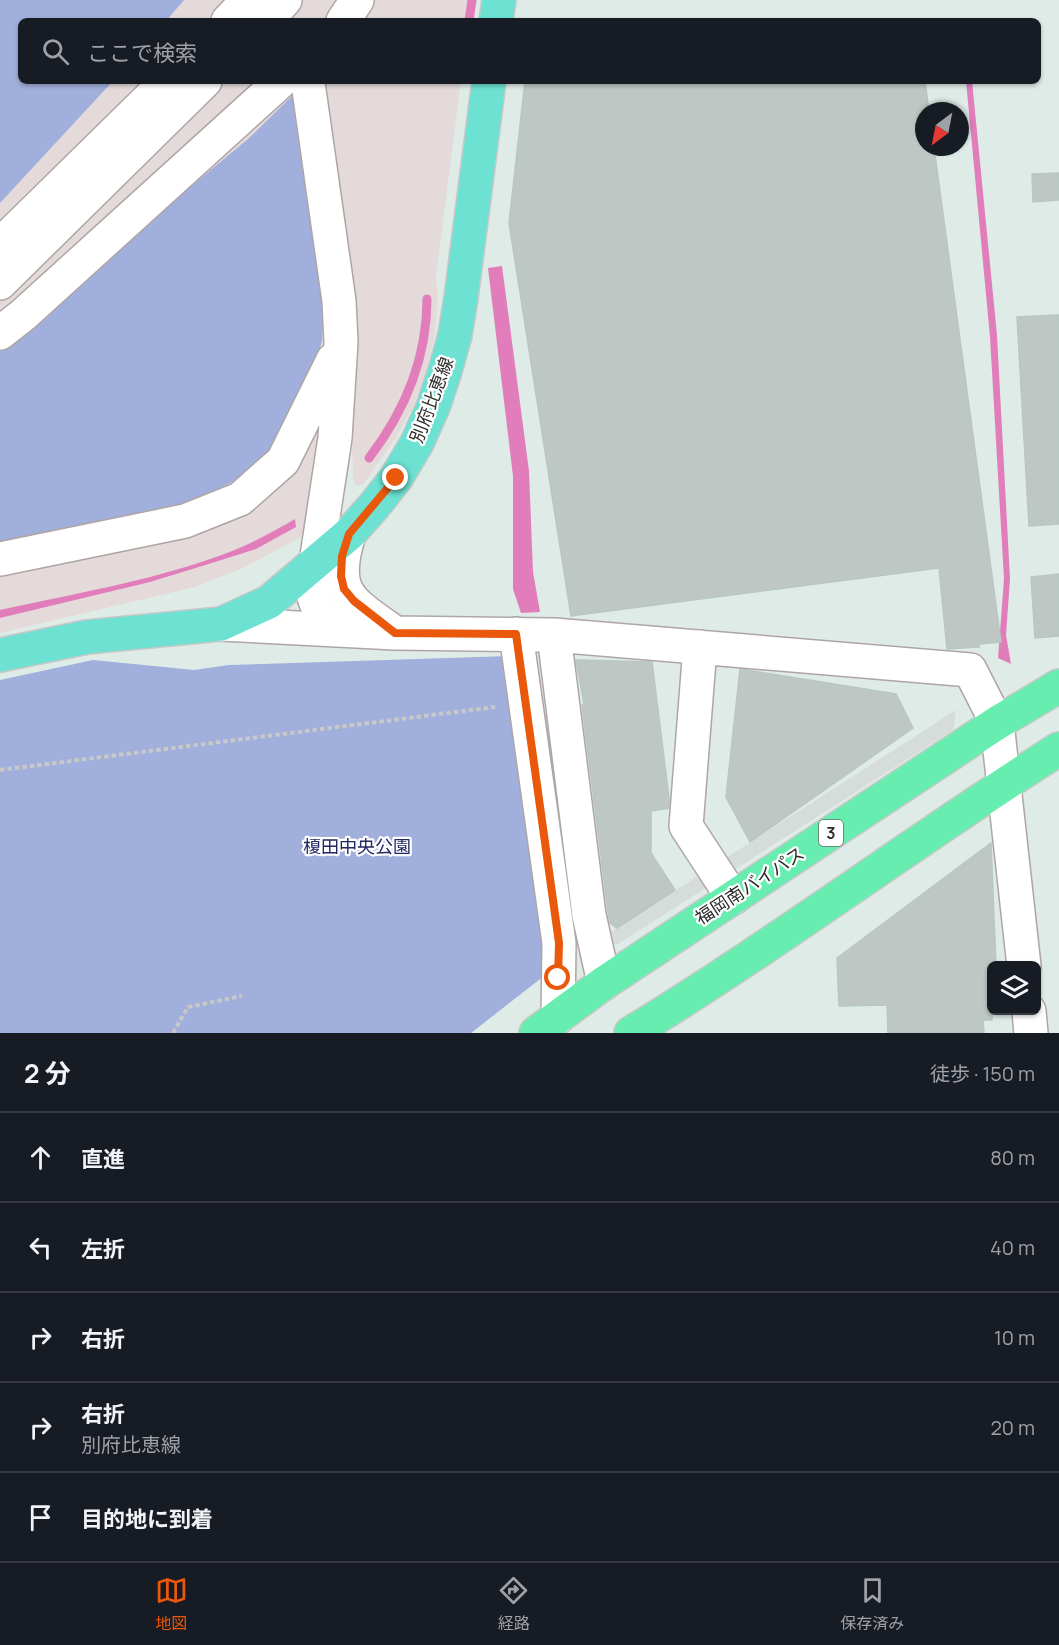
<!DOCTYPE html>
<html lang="ja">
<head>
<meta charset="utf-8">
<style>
  body { margin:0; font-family:Manrope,"Noto Sans JP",sans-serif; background:#242831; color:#f1f3f6 }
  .controls { position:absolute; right:18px; bottom:18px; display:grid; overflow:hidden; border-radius:9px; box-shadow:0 2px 4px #0004 }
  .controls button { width:54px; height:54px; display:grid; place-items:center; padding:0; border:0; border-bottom:2px solid #363941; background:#171b24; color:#f1f3f6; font:30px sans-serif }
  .compass { position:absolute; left:915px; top:102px; width:54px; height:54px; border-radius:50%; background:#171b24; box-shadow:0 2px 4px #0004; rotate:212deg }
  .stop { position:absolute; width:18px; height:18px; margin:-14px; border:4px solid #ea580c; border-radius:50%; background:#fff }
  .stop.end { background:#ea580c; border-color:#fff; box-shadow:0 2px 6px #0008 }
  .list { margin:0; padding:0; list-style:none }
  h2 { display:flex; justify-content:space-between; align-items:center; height:78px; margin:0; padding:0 24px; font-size:26px }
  h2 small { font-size:20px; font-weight:400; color:#9ea1a6 }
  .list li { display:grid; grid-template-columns:39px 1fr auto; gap:18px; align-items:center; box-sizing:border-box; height:90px; padding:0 24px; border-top:2px solid #363941 }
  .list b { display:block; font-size:22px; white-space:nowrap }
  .list p { margin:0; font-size:20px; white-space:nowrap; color:#9ea1a6 }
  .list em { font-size:20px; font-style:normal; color:#9ea1a6 }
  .icon { flex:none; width:33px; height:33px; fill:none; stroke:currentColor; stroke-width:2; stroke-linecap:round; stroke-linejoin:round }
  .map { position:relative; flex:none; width:1059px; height:1033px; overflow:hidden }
  .search { position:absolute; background:#171b24; box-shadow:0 2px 4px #0004; left:18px; right:18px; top:18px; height:66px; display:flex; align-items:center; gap:15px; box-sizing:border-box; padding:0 21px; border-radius:9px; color:#9ea1a6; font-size:22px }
  .sheet { height:528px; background:#171b24 }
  nav { display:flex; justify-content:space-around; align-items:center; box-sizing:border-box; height:84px; border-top:2px solid #363941; background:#171b24; font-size:16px; color:#9ea1a6 }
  nav a { display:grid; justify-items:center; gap:3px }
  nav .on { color:#ea580c }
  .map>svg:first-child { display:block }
  .airport { fill:#e4dada }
  .green { fill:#a1afdc }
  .plaza { fill:#d5dcda }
  .water { fill:#e27dbc }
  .pier { fill:#dfebe7 }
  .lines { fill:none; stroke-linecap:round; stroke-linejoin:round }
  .stream { stroke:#e27dbc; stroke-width:9 }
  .building { fill:#bec7c4; stroke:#b8c7c3; stroke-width:1.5 }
  .minor-casing { stroke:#afa5a5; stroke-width:36 }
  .major-casing { stroke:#c8c8c8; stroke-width:36 }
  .highway-casing { stroke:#c8c8c8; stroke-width:36 }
  .path { stroke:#c8c8c8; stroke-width:4; stroke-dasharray:4.5 3; stroke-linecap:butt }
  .minor { stroke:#fff; stroke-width:33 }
  .major { stroke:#6de2d3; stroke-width:33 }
  .highway { stroke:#68edb0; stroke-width:33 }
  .route { stroke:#ea580c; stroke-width:8 }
  .labels { text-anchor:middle; stroke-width:4.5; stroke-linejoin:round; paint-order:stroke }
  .shield { fill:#fff; stroke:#6b6b6b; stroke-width:1.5 }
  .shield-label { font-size:16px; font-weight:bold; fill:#2b2b2b }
  .street-label { font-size:18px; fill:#2b2b2b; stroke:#fff }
  .park-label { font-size:18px; fill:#222861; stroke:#fff }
</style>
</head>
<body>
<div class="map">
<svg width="1059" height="1033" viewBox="0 0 1059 1033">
  <rect width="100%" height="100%" fill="#dfebe7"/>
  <!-- airport -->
  <path class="airport" d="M 0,0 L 472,0 L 469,21 L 21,21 L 21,81 L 461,81 L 436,276 L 438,299 L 434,339 L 424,379 L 413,406 L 396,438 L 363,485 L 355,485 L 353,478 L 352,438 L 317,438 L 305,535 L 241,569 L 195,587 L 0,633 Z"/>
  <!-- green -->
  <path class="green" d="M 0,0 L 184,0 L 166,21 L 21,21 L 21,81 L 113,81 L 0,203 Z
    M 296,92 L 324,301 L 322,340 L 318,357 L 272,450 L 246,474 L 232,482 L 204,496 L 181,504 L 0,542 L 0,345 L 61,290 L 98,271 L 155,216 L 248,139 Z
    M 511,656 L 553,969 L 471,1033 L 0,1033 L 0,680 L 93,660 L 194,670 L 229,665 Z"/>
  <!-- plaza -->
  <path class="plaza" d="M 956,710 L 953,730 L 618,944 L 609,945 L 600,939 Z"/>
  <!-- water -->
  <path class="water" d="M 966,81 L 972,81 L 997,335 L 1010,579 L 1006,635 L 1011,664 L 998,658 L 1004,579 L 990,337 Z
    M 502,266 L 529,471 L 533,572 L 540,612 L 521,613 L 513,589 L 513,476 L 488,268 Z
    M 295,519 L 296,527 L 256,549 L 215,562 L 150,582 L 0,618 L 0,610 C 72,594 146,582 216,557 C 244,548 269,534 295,519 Z"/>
  <!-- pier -->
  <path class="pier" d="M 587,948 L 594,1033 L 570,1033 L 563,962 Z"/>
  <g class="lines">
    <!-- stream -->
    <path class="stream" d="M 469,21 L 472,0
      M 369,458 C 405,411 427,358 427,299"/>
  </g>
  <!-- building -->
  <path class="building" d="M 525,81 L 925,81 L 929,111 L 924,111 L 924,147 L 934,147 L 1001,642 L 979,644 L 979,647 L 947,649 L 939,568 L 571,616 L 509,223 Z
    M 1059,173 L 1059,200 L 1033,202 L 1032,174 Z
    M 1059,315 L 1059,524 L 1029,526 L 1017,317 Z
    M 1059,574 L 1059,636 L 1035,638 L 1031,577 Z
    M 576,660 L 652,662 L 669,798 L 669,808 L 651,811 L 651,853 L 675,890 L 617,928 L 610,923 L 608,912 L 582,705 L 584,704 Z
    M 740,669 L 896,694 L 913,728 L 750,842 L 726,797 Z
    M 991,843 L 996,966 L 992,966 L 992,1020 L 983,1020 L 984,1033 L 888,1033 L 887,1005 L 839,1006 L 837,958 Z"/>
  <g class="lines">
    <!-- minor casing -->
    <g class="minor-casing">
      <path id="minor" d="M 228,21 L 248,0
        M 266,21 L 285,0
        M 343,21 L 357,0
        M 308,83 L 339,301 L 341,342 L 335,438 L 312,589 C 316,610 324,619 342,630
        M 0,245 L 167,81
        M 0,283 L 205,81
        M 0,333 L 23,315 L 281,81
        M 349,534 C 331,593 349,600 395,633
        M 0,559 L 185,521 L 240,499 L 283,461 L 333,360
        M 221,624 L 395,633 L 554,635 L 970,670 L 997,723 L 1024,966
        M 516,634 L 559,943 L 558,1017
        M 554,635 L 589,915 L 604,983
        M 700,647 L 686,826 L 733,898
        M 1029,1011 L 1031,1033"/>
    </g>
    <!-- major casing -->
    <g class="major-casing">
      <path id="major" d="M 496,21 L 499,0
        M 0,655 L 87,637 L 221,624 L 269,602 L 349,534 L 374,506 L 396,478 L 417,443 L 433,407 L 445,371 L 455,335 L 461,298 L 489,81"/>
    </g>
    <!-- highway casing -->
    <g class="highway-casing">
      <path id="highway" d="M 536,1033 L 604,983 L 997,723 L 1059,686
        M 631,1033 C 777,944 914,841 1059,749"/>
    </g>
    <!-- path -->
    <path class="path" d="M 0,770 L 495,707
      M 173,1033 L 188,1007 L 242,996"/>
    <!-- minor -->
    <use href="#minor" class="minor"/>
    <!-- major -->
    <use href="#major" class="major"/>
    <!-- highway -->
    <use href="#highway" class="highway"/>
  </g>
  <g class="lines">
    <!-- route -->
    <path class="route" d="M 396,478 L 349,534 L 342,556 L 341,576 L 344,589 L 354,601 L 395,633 L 516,634 L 559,943 L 558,978"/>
  </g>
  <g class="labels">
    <!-- shield labels -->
    <rect class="shield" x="819" y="820" width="24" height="26" rx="4.5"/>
    <g class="shield-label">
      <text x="831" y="839">3</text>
    </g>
    <!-- street labels -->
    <g class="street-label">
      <text transform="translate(432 400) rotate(-69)" y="6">別府比恵線</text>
      <text transform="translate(750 886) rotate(-33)" y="6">福岡南バイパス</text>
    </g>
    <!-- park labels -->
    <g class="park-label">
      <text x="357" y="853">榎田中央公園</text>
    </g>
  </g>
</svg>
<div class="controls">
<button><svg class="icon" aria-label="layers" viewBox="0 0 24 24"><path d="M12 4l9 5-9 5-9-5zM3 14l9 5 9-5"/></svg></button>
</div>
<svg class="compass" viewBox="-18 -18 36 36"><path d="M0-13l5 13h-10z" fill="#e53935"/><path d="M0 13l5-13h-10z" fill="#9ea1a6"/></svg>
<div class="stop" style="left:558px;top:978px"></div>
<div class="stop end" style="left:396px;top:478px"></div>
<div class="search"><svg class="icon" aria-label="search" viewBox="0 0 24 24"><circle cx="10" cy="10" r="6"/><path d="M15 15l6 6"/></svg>ここで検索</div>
</div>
<section class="sheet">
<h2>2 分<small>徒歩 · 150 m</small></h2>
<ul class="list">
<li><svg class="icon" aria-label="ahead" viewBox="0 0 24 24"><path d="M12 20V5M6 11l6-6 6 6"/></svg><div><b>直進</b></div><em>80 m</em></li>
<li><svg class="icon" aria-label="left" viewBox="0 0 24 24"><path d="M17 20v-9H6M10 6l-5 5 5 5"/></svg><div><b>左折</b></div><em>40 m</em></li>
<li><svg class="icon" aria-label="right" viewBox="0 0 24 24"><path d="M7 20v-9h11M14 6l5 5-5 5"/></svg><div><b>右折</b></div><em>10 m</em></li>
<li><svg class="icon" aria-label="right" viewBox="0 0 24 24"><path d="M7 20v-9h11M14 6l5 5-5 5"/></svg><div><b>右折</b><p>別府比恵線</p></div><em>20 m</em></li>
<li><svg class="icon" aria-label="arrive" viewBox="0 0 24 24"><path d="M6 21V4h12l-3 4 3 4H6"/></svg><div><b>目的地に到着</b></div></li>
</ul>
</section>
<nav>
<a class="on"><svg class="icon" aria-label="map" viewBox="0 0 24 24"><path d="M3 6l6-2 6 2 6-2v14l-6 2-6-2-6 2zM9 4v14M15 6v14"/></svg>地図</a>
<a><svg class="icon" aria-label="directions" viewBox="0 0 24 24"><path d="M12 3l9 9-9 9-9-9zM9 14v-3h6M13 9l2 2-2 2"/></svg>経路</a>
<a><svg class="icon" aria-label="saved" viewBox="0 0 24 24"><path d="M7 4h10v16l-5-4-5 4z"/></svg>保存済み</a>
</nav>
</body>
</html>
